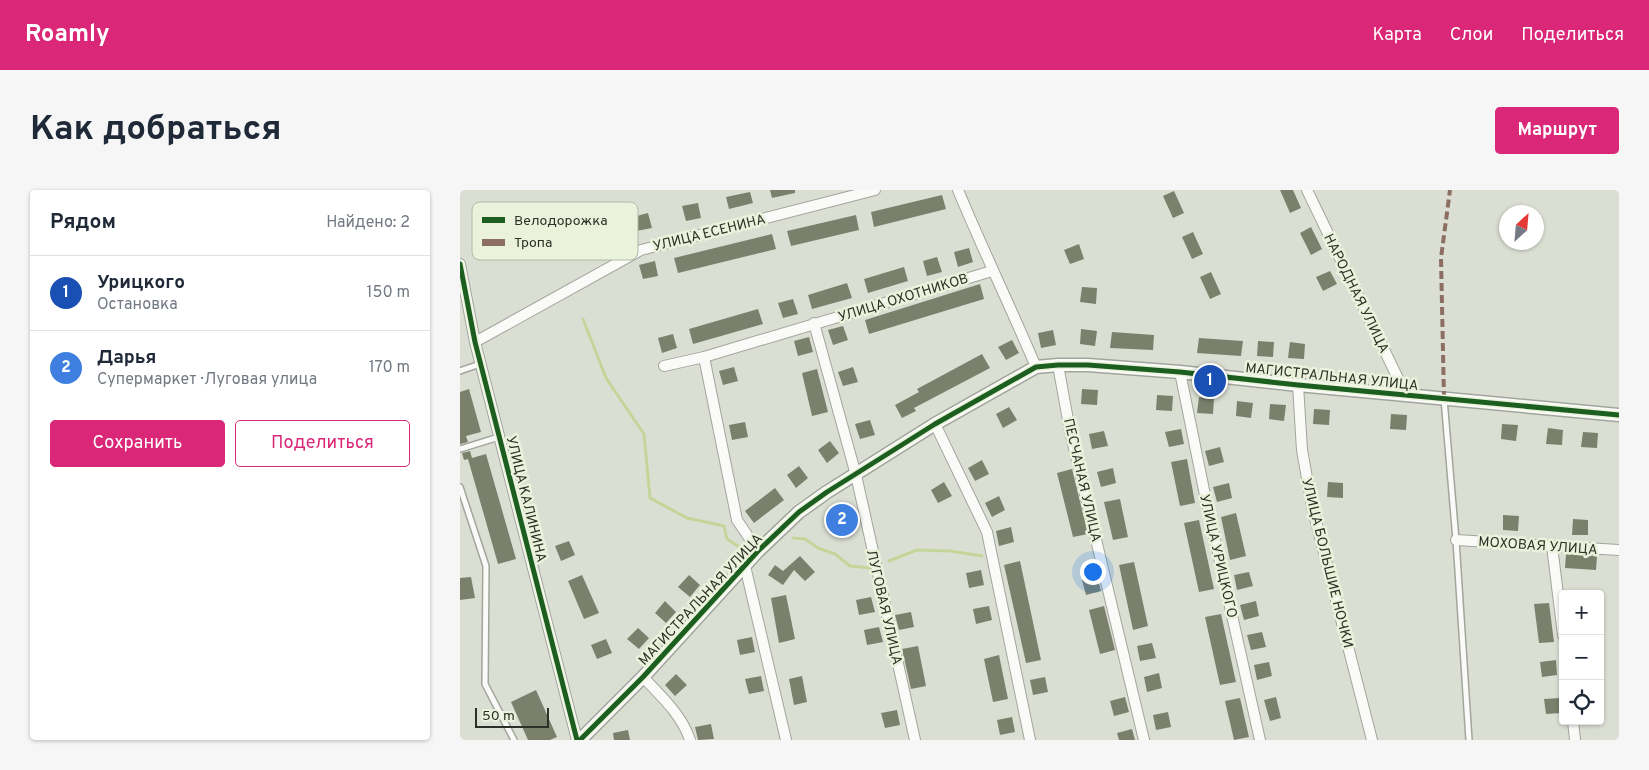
<!DOCTYPE html>
<html lang="ru">
<head>
<meta charset="utf-8">
<style>
  body { margin:0; font-family:Overpass,sans-serif; background:#f6f6f7; color:#1f2937 }
  .controls { position:absolute; right:15px; bottom:15px; display:grid; overflow:hidden; border-radius:5px; box-shadow:0 1px 4px #0004 }
  .controls button { width:45px; height:45px; display:grid; place-items:center; padding:0; border:0; border-bottom:1px solid #e0e1e3; background:#fff; color:#1f2937; font:25px sans-serif }
  .compass { position:absolute; left:1039px; top:15px; width:45px; height:45px; border-radius:50%; background:#fff; box-shadow:0 1px 4px #0004; rotate:26deg }
  .scale { position:absolute; left:15px; bottom:12px; width:74px; box-sizing:border-box; padding-left:5px; border:2px solid #2d3027; border-top:0; font-size:14px; line-height:18px; white-space:nowrap; color:#2d3027; -webkit-text-stroke:4px #ebf2db; paint-order:stroke }
  .you { position:absolute; left:632px; top:381px; width:18px; height:18px; margin:-12px; border:4px solid #fff; border-radius:50%; background:#1a73e8; box-shadow:0 0 0 8px #1a73e833 }
  .badge { display:grid; place-items:center; width:32px; height:32px; border-radius:50%; background:#db2777; color:#fff; font-size:16px; font-weight:700 }
  .pin { position:absolute; translate:-50% -50%; border:2px solid #fff; box-shadow:0 1px 5px #0006 }
  .list { margin:0; padding:0; list-style:none }
  h2 { display:flex; justify-content:space-between; align-items:center; height:65px; margin:0; padding:0 20px; font-size:21px }
  h2 small { font-size:16px; font-weight:400; color:#747a83 }
  .list li { display:grid; grid-template-columns:32px 1fr auto; gap:15px; align-items:center; box-sizing:border-box; height:75px; padding:0 20px; border-top:1px solid #e0e1e3 }
  .list b { display:block; font-size:19px; white-space:nowrap }
  .list p { margin:0; font-size:16px; white-space:nowrap; color:#747a83 }
  .list em { font-size:16px; font-style:normal; color:#747a83 }
  .actions { display:flex; gap:10px; padding:15px 20px }
  .actions a { flex:1; padding:11px 0; border:1px solid #db2777; border-radius:5px; text-align:center; font-size:18px; color:#db2777 }
  .actions .main { background:#db2777; color:#fff }
  .icon { flex:none; width:28px; height:28px; fill:none; stroke:currentColor; stroke-width:2; stroke-linecap:round; stroke-linejoin:round }
  .map { position:relative; flex:none; width:1159px; height:550px; overflow:hidden; border-radius:5px }
  header { display:flex; align-items:center; gap:30px; box-sizing:border-box; height:70px; padding:0 25px; background:#db2777; color:#fff }
  header strong { font-size:24px }
  nav { display:flex; gap:28px; margin-inline-start:auto; font-size:18px }
  .intro { display:flex; align-items:center; justify-content:space-between; box-sizing:border-box; height:120px; padding:0 30px }
  h1 { margin:0; font-size:35px }
  .button { padding:12px 22px; border-radius:5px; background:#db2777; color:#fff; font-size:18px; font-weight:700 }
  main { display:flex; gap:30px; padding:0 30px }
  aside { flex:1; background:#fff; border-radius:5px; box-shadow:0 1px 4px #0004 }
  .map>svg:first-child { display:block }
  .lines { fill:none; stroke-linecap:round; stroke-linejoin:round }
  .stream { stroke:#c5d599; stroke-width:3 }
  .building { fill:#7b806d }
  .service-casing { stroke:#a2a59c; stroke-width:8 }
  .minor-casing { stroke:#a2a59c; stroke-width:12 }
  .tertiary-casing { stroke:#a2a59c; stroke-width:15 }
  .service { stroke:#fafaf8; stroke-width:5 }
  .minor { stroke:#fafaf8; stroke-width:10 }
  .tertiary { stroke:#fafaf8; stroke-width:12 }
  .quiet { stroke:#8d6e63; stroke-width:4; stroke-dasharray:8 4; stroke-linecap:butt }
  .cycleway-casing { stroke:#ebf2db; stroke-width:8 }
  .cycleway { stroke:#1b5e20; stroke-width:5 }
  .labels { text-anchor:middle; stroke-width:5; stroke-linejoin:round; paint-order:stroke }
  .street-label { font-size:14px; fill:#2d3027; stroke:#ebf2db }
  .key { fill:#ebf2db; stroke:#b2b8a5; stroke-width:1 }
  .key-label { font-size:14px; fill:#2d3027 }
</style>
</head>
<body>
<header>
<strong>Roamly</strong>
<nav><a>Карта</a><a>Слои</a><a>Поделиться</a></nav>
</header>
<div class="intro"><h1>Как добраться</h1><a class="button">Маршрут</a></div>
<main>
<aside>
<h2>Рядом<small>Найдено: 2</small></h2>
<ul class="list">
<li><span class="badge" style="background:#1a4fb4">1</span><div><b>Урицкого</b><p>Остановка</p></div><em>150 m</em></li>
<li><span class="badge" style="background:#3f7fe0">2</span><div><b>Дарья</b><p>Супермаркет · Луговая улица</p></div><em>170 m</em></li>
</ul>
<div class="actions"><a class="main">Сохранить</a><a>Поделиться</a></div>
</aside>
<div class="map">
<svg width="1159" height="550" viewBox="0 0 1159 550">
  <rect width="100%" height="100%" fill="#dbdfd3"/>
  <g class="lines">
    <!-- stream -->
    <path class="stream" d="M 123,129 L 146,188 L 184,244 L 190,308 L 227,328 L 264,336 L 267,349 L 281,358
      M 333,348 L 345,349 L 358,358 L 375,364 L 390,376 L 410,378
      M 429,371 L 457,360 L 490,361 L 522,366"/>
  </g>
  <!-- building -->
  <path class="building" d="M 310,0 L 335,0 L 335,3 L 312,8 Z
    M 820,0 L 833,0 L 841,18 L 830,23 Z
    M 714,1 L 724,23 L 713,28 L 703,6 Z
    M 290,2 L 293,13 L 269,19 L 266,7 Z
    M 482,5 L 486,19 L 414,37 L 411,22 Z
    M 238,13 L 241,28 L 226,31 L 222,16 Z
    M 188,23 L 192,38 L 176,41 L 173,27 Z
    M 396,25 L 399,40 L 331,56 L 327,41 Z
    M 851,37 L 862,59 L 851,65 L 840,43 Z
    M 733,42 L 743,64 L 732,69 L 722,47 Z
    M 312,44 L 316,59 L 218,83 L 214,68 Z
    M 619,54 L 624,69 L 610,74 L 604,60 Z
    M 509,58 L 513,72 L 498,77 L 494,62 Z
    M 477,67 L 482,82 L 467,86 L 463,71 Z
    M 195,71 L 198,86 L 183,89 L 179,75 Z
    M 444,77 L 448,91 L 408,103 L 404,89 Z
    M 870,81 L 877,94 L 863,101 L 856,87 Z
    M 751,82 L 761,104 L 750,109 L 740,87 Z
    M 387,93 L 392,108 L 352,119 L 348,105 Z
    M 520,94 L 524,109 L 409,144 L 405,130 Z
    M 622,97 L 637,98 L 636,114 L 620,112 Z
    M 333,109 L 338,124 L 323,128 L 318,113 Z
    M 298,119 L 303,134 L 233,154 L 229,139 Z
    M 383,136 L 388,150 L 373,155 L 368,140 Z
    M 621,139 L 637,141 L 635,156 L 620,154 Z
    M 593,140 L 596,155 L 581,158 L 578,143 Z
    M 652,142 L 694,145 L 693,160 L 650,158 Z
    M 213,144 L 217,158 L 202,163 L 198,148 Z
    M 349,147 L 353,162 L 338,166 L 334,151 Z
    M 739,148 L 783,151 L 781,166 L 737,163 Z
    M 552,150 L 559,163 L 546,170 L 538,157 Z
    M 798,151 L 814,152 L 813,167 L 797,166 Z
    M 830,152 L 845,154 L 844,169 L 828,168 Z
    M 522,164 L 530,178 L 454,218 L 456,221 L 442,228 L 435,215 L 459,202 L 457,199 Z
    M 274,177 L 278,191 L 263,195 L 259,181 Z
    M 393,177 L 398,192 L 383,196 L 378,182 Z
    M 357,179 L 368,222 L 352,226 L 342,183 Z
    M 9,199 L 21,242 L 6,246 L 8,252 L 0,254 L 0,202 Z
    M 622,199 L 638,200 L 637,215 L 621,214 Z
    M 697,205 L 713,206 L 712,221 L 696,220 Z
    M 739,207 L 754,209 L 753,224 L 737,223 Z
    M 777,211 L 793,213 L 791,228 L 776,226 Z
    M 810,214 L 826,215 L 824,231 L 809,229 Z
    M 549,217 L 557,230 L 543,238 L 536,224 Z
    M 854,219 L 870,220 L 869,235 L 853,234 Z
    M 931,224 L 947,225 L 946,240 L 930,239 Z
    M 410,230 L 415,245 L 400,249 L 395,234 Z
    M 285,232 L 288,247 L 272,250 L 269,235 Z
    M 1042,234 L 1058,235 L 1056,251 L 1041,249 Z
    M 1088,238 L 1103,240 L 1102,255 L 1086,254 Z
    M 721,239 L 724,254 L 709,257 L 705,242 Z
    M 644,241 L 648,256 L 632,259 L 629,244 Z
    M 1123,242 L 1138,243 L 1137,258 L 1121,257 Z
    M 370,251 L 379,263 L 367,273 L 358,260 Z
    M 760,257 L 764,272 L 749,276 L 745,261 Z
    M 10,261 L 12,268 L 26,264 L 56,369 L 38,374 L 8,269 L 4,270 L 2,263 Z
    M 727,269 L 735,313 L 720,316 L 711,272 Z
    M 522,270 L 529,284 L 515,291 L 508,278 Z
    M 339,276 L 348,288 L 336,298 L 327,285 Z
    M 653,278 L 656,293 L 641,297 L 637,282 Z
    M 612,279 L 628,344 L 613,347 L 597,283 Z
    M 484,292 L 492,306 L 478,313 L 471,300 Z
    M 868,292 L 883,293 L 883,308 L 867,307 Z
    M 769,293 L 772,308 L 757,312 L 753,297 Z
    M 315,298 L 324,310 L 294,333 L 285,321 Z
    M 539,306 L 545,320 L 532,327 L 525,313 Z
    M 660,309 L 668,347 L 653,350 L 644,312 Z
    M 386,320 L 393,331 L 378,341 L 370,330 Z
    M 776,323 L 786,366 L 770,370 L 761,327 Z
    M 1043,325 L 1059,326 L 1058,341 L 1043,340 Z
    M 1113,329 L 1128,330 L 1128,345 L 1112,345 Z
    M 739,330 L 754,399 L 739,402 L 724,333 Z
    M 551,337 L 554,352 L 539,356 L 536,341 Z
    M 109,351 L 115,365 L 101,371 L 95,356 Z
    M 1106,364 L 1137,366 L 1136,380 L 1105,378 Z
    M 340,366 L 355,382 L 345,391 L 334,380 L 323,395 L 308,385 L 315,375 L 323,381 Z
    M 560,371 L 581,470 L 566,473 L 544,375 Z
    M 674,372 L 688,436 L 673,440 L 659,375 Z
    M 521,380 L 524,395 L 509,398 L 506,383 Z
    M 789,382 L 793,396 L 777,400 L 774,385 Z
    M 122,385 L 139,423 L 124,429 L 108,391 Z
    M 229,385 L 240,395 L 230,407 L 218,397 Z
    M 637,386 L 641,401 L 626,405 L 622,390 Z
    M 11,387 L 15,408 L 0,410 L 0,388 Z
    M 326,405 L 335,449 L 319,453 L 311,408 Z
    M 411,407 L 415,422 L 399,425 L 396,410 Z
    M 205,411 L 216,422 L 206,433 L 195,423 Z
    M 796,411 L 799,426 L 784,430 L 780,415 Z
    M 1089,413 L 1094,452 L 1079,453 L 1074,414 Z
    M 529,416 L 532,430 L 516,434 L 513,419 Z
    M 644,416 L 655,460 L 640,464 L 629,420 Z
    M 451,422 L 454,437 L 439,440 L 435,425 Z
    M 761,424 L 776,492 L 760,495 L 745,427 Z
    M 419,437 L 423,452 L 407,455 L 404,440 Z
    M 178,438 L 189,448 L 179,459 L 167,449 Z
    M 802,442 L 806,457 L 791,460 L 787,445 Z
    M 292,447 L 295,462 L 280,465 L 277,450 Z
    M 146,449 L 152,463 L 137,469 L 131,455 Z
    M 692,453 L 696,468 L 680,471 L 677,456 Z
    M 458,456 L 466,496 L 451,499 L 442,459 Z
    M 539,465 L 548,509 L 533,512 L 524,469 Z
    M 1096,470 L 1097,485 L 1082,487 L 1080,472 Z
    M 809,472 L 812,486 L 797,490 L 794,475 Z
    M 699,483 L 702,498 L 687,502 L 684,487 Z
    M 216,484 L 227,495 L 215,506 L 205,495 Z
    M 301,486 L 304,501 L 289,504 L 285,489 Z
    M 342,486 L 347,512 L 334,515 L 329,489 Z
    M 585,487 L 588,502 L 573,505 L 570,490 Z
    M 76,500 L 97,547 L 90,550 L 68,550 L 51,512 Z
    M 665,507 L 669,522 L 654,526 L 650,511 Z
    M 816,507 L 821,528 L 810,531 L 804,510 Z
    M 780,508 L 789,547 L 774,550 L 765,511 Z
    M 1100,508 L 1102,523 L 1086,524 L 1084,509 Z
    M 437,520 L 440,535 L 425,538 L 421,523 Z
    M 708,522 L 711,537 L 696,540 L 693,525 Z
    M 552,527 L 555,542 L 540,545 L 537,530 Z
    M 251,534 L 254,549 L 238,550 L 235,537 Z
    M 672,539 L 675,550 L 659,550 L 657,543 Z
    M 168,540 L 170,550 L 154,550 L 153,543 Z"/>
  <g class="lines">
    <!-- service casing -->
    <g class="service-casing">
      <path id="service" d="M 0,181 L 20,174
        M 984,209 L 996,350 L 1009,550
        M 0,259 L 39,247
        M 0,297 L 26,376 L 25,494 L 54,550"/>
    </g>
    <!-- minor casing -->
    <g class="minor-casing">
      <path id="minor" d="M 498,0 C 523,60 551,118 576,177
        M 847,0 L 946,205
        M 0,74 L 15,152 L 117,550
        M 354,133 L 396,285 L 455,550
        M 15,152 L 181,60 L 415,0
        M 244,167 L 277,330 L 298,361
        M 598,175 L 610,241 L 684,550
        M 204,176 L 244,167 L 532,81
        M 720,182 L 745,305 L 800,550
        M 838,195 L 842,260 L 852,316 L 912,550
        M 475,234 L 527,342 L 570,550
        M 996,350 L 1159,360
        M 1092,356 L 1103,445
        M 285,376 L 326,550
        M 183,487 C 200,505 222,525 230,550
        M 1113,531 L 1115,550"/>
    </g>
    <!-- tertiary casing -->
    <g class="tertiary-casing">
      <path id="tertiary" d="M 120,550 L 183,487 L 298,361 L 339,322 L 367,302 L 475,234 L 576,177 L 598,175 L 628,175 L 720,182 L 838,195 L 1159,225"/>
    </g>
    <!-- service -->
    <use href="#service" class="service"/>
    <!-- minor -->
    <use href="#minor" class="minor"/>
    <!-- tertiary -->
    <use href="#tertiary" class="tertiary"/>
    <!-- quiet -->
    <path class="quiet" d="M 984,209 L 981,68 L 990,0"/>
    <!-- cycleway casing -->
    <g class="cycleway-casing">
      <path id="cycleway" d="M 0,74 L 15,152 L 117,550
        M 120,550 L 183,487 L 298,361 L 339,322 L 367,302 L 475,234 L 576,177 L 598,175 L 628,175 L 720,182 L 838,195 L 1159,225"/>
    </g>
    <!-- cycleway -->
    <use href="#cycleway" class="cycleway"/>
  </g>
  <g class="labels">
    <!-- street labels -->
    <g class="street-label">
      <text transform="translate(249 42) rotate(-14)" y="5">УЛИЦА ЕСЕНИНА</text>
      <text transform="translate(897 103) rotate(64)" y="5">НАРОДНАЯ УЛИЦА</text>
      <text transform="translate(443 107) rotate(-17)" y="5">УЛИЦА ОХОТНИКОВ</text>
      <text transform="translate(872 186) rotate(6)" y="5">МАГИСТРАЛЬНАЯ УЛИЦА</text>
      <text transform="translate(623 290) rotate(77)" y="5">ПЕСЧАНАЯ УЛИЦА</text>
      <text transform="translate(67 309) rotate(76)" y="5">УЛИЦА КАЛИНИНА</text>
      <text transform="translate(1078 355) rotate(4)" y="5">МОХОВАЯ УЛИЦА</text>
      <text transform="translate(759 366) rotate(77)" y="5">УЛИЦА УРИЦКОГО</text>
      <text transform="translate(868 373) rotate(76)" y="5">УЛИЦА БОЛЬШИЕ НОЧКИ</text>
      <text transform="translate(240 409) rotate(-47)" y="5">МАГИСТРАЛЬНАЯ УЛИЦА</text>
      <text transform="translate(425 417) rotate(77)" y="5">ЛУГОВАЯ УЛИЦА</text>
    </g>
  </g>
  <!-- legend -->
  <rect x="12" y="12" width="166" height="58" rx="8" class="key"/>
  <rect x="22" y="27" width="23" height="6" fill="#1b5e20"/>
  <rect x="22" y="49" width="23" height="7" fill="#8d6e63"/>
  <g class="key-label">
    <text x="54" y="35">Велодорожка</text>
    <text x="54" y="57">Тропа</text>
  </g>
</svg>
<div class="controls">
<button>+</button>
<button>−</button>
<button><svg class="icon" aria-label="locate" viewBox="0 0 24 24"><circle cx="12" cy="12" r="6"/><path d="M12 2v4M12 18v4M2 12h4M18 12h4"/></svg></button>
</div>
<svg class="compass" viewBox="-18 -18 36 36"><path d="M0-13l5 13h-10z" fill="#e53935"/><path d="M0 13l5-13h-10z" fill="#747a83"/></svg>
<div class="scale">50 m</div>
<div class="you"></div>
<div class="pin badge" style="left:750px;top:191px;background:#1a4fb4">1</div>
<div class="pin badge" style="left:382px;top:330px;background:#3f7fe0">2</div>
</div>
</main>
</body>
</html>
